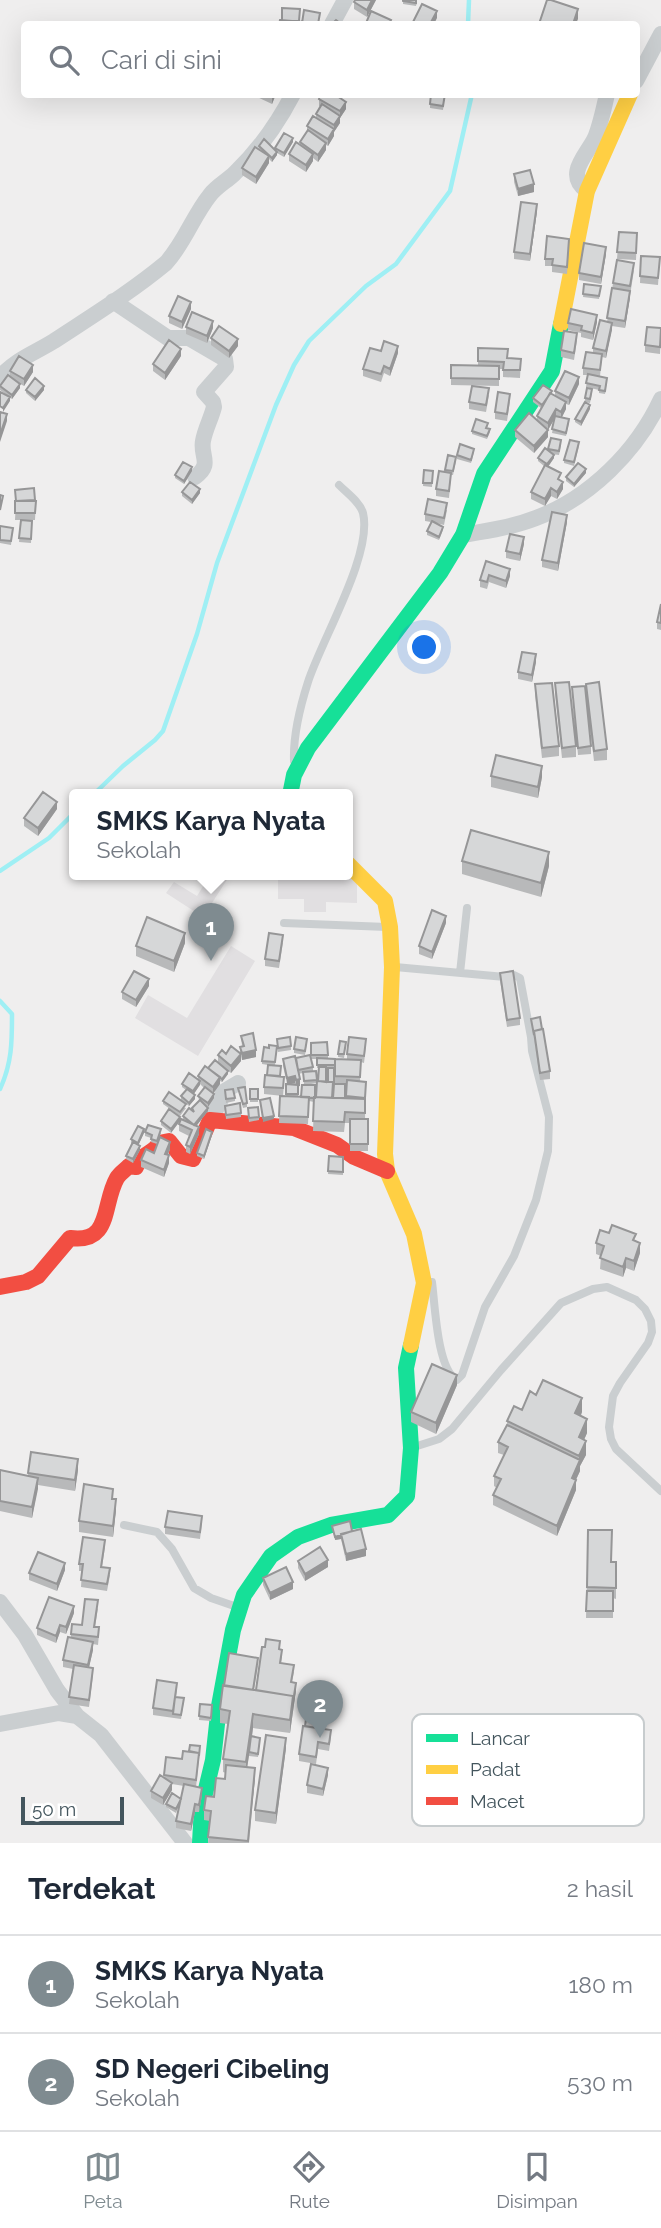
<!DOCTYPE html>
<html lang="id">
<head>
<meta charset="utf-8">
<style>
  body { margin:0; font-family:Raleway,sans-serif; background:#f6f6f7; color:#1f2937 }
  .scale { position:absolute; left:21px; bottom:18px; width:103px; box-sizing:border-box; padding-left:7px; border:4px solid #43555d; border-top:0; font-size:19px; line-height:24px; white-space:nowrap; color:#43555d; -webkit-text-stroke:5px #fff; paint-order:stroke }
  .you { position:absolute; left:425px; top:648px; width:24px; height:24px; margin:-18px; border:5px solid #fff; border-radius:50%; background:#1a73e8; box-shadow:0 0 0 10px #1a73e833 }
  .badge { display:grid; place-items:center; width:46px; height:46px; border-radius:50%; background:#7f8b90; color:#fff; font-size:23px; font-weight:700 }
  .pin { position:absolute; translate:-50% -58px; filter:drop-shadow(0 2px 4px #0008) }
  .pin::after { content:''; position:absolute; top:37px; width:24px; height:21px; background:inherit; clip-path:polygon(0 0,100% 0,50% 100%) }
  .popup { position:absolute; left:69px; top:789px; width:284px; height:91px; box-sizing:border-box; display:grid; place-content:center; border-radius:7px; background:#fff; filter:drop-shadow(0 2px 5px #0005); font-size:23px; white-space:nowrap; color:#747a83 }
  .popup b { font-size:26px; color:#1f2937 }
  .popup::after { content:''; position:absolute; left:50%; top:100%; margin-left:-14px; border:14px solid transparent; border-top-color:#fff }
  .list { margin:0; padding:0; list-style:none }
  h2 { display:flex; justify-content:space-between; align-items:center; height:91px; margin:0; padding:0 28px; font-size:30px }
  h2 small { font-size:23px; font-weight:400; color:#747a83 }
  .list li { display:grid; grid-template-columns:46px 1fr auto; gap:21px; align-items:center; box-sizing:border-box; height:98px; padding:0 28px; border-top:2px solid #e0e1e3 }
  .list b { display:block; font-size:26px; white-space:nowrap }
  .list p { margin:0; font-size:23px; white-space:nowrap; color:#747a83 }
  .list em { font-size:23px; font-style:normal; color:#747a83 }
  .icon { flex:none; width:38px; height:38px; fill:none; stroke:currentColor; stroke-width:2; stroke-linecap:round; stroke-linejoin:round }
  .map { position:relative; flex:none; width:661px; height:1843px; overflow:hidden }
  .search { position:absolute; background:#fff; box-shadow:0 7px 28px #0002; left:21px; right:21px; top:21px; height:77px; display:flex; align-items:center; gap:18px; box-sizing:border-box; padding:0 24px; border-radius:7px; color:#747a83; font-size:26px }
  .sheet { height:287px; background:#fff }
  nav { display:flex; justify-content:space-around; align-items:center; box-sizing:border-box; height:98px; border-top:2px solid #e0e1e3; background:#fff; font-size:19px; color:#747a83 }
  nav a { display:grid; justify-items:center; gap:4px }
  nav .on { color:#7f8b90 }
  .map>svg:first-child { display:block }
  .education { fill:#e1dfe1 }
  .lines { fill:none; stroke-linecap:round; stroke-linejoin:round }
  .stream { stroke:#9feff4; stroke-width:4.5 }
  .lane { stroke:#caced0; stroke-width:8 }
  .street { stroke:#caced0; stroke-width:16 }
  .fast { stroke:#16e098; stroke-width:16 }
  .slow { stroke:#ffcf43; stroke-width:16 }
  .jam { stroke:#f24e42; stroke-width:16 }
  .wall { fill:#b8b9ba; fill-rule:evenodd }
  .shaded-wall { fill:#969697 }
  .building { fill:#d6d7d8; stroke:#969697; stroke-width:2 }
  .key { fill:#fff; stroke:#c7ccce; stroke-width:2 }
  .key-label { font-size:19px; fill:#43555d }
</style>
</head>
<body>
<div class="map">
<svg width="661" height="1843" viewBox="0 0 661 1843">
  <rect width="100%" height="100%" fill="#efeeee"/>
  <!-- education -->
  <path class="education" d="M 210,875 L 230,875 L 203,917 L 166,893 L 174,882 L 197,896 Z
    M 278,875 L 357,878 L 357,903 L 326,902 L 326,912 L 304,912 L 304,899 L 278,899 Z
    M 231,946 L 255,961 L 198,1056 L 135,1018 L 148,995 L 187,1018 Z"/>
  <g class="lines">
    <!-- stream -->
    <path class="stream" d="M 468,24 L 469,0
      M 93,795 L 123,766 L 155,740 L 163,731 L 197,634 L 217,563 L 276,405 L 294,365 L 309,341 L 366,286 L 396,264 L 450,191 L 472,94
      M 0,871 L 49,838 L 74,813
      M 0,1001 L 12,1014 C 12,1042 12,1063 0,1089"/>
    <!-- lane -->
    <path class="lane" d="M 294,761 C 293,735 300,707 308,682 C 322,639 373,554 363,513 C 360,502 347,493 339,485
      M 284,923 L 387,927
      M 395,967 L 505,977 L 514,975 L 520,978 L 531,1037 L 532,1051 L 549,1117 L 548,1151 L 536,1200 L 514,1256 L 485,1307 L 462,1375 L 457,1380 C 437,1370 435,1304 432,1282
      M 460,973 L 467,908
      M 414,1447 L 439,1439 L 452,1429 L 501,1370 L 561,1303 L 593,1289 L 607,1287 L 636,1300 L 645,1309 L 651,1321 L 652,1332 L 648,1343 L 620,1383 L 613,1396 L 609,1427 L 611,1439 L 616,1449 L 661,1491
      M 124,1525 L 157,1532 L 172,1549 L 194,1588 L 211,1598 L 237,1607"/>
    <!-- street -->
    <path class="street" d="M 332,24 L 345,0
      M 636,81 L 661,34
      M 587,191 C 564,174 587,155 595,138 C 600,126 604,108 607,94
      M 113,301 L 168,338 L 189,338 L 225,359 L 226,367 L 204,392 L 213,402 L 214,407 C 211,419 205,429 203,441 C 200,456 213,464 195,477
      M 0,377 C 18,358 33,354 54,341 C 92,316 131,292 166,263 C 185,242 193,216 210,195 C 217,186 227,181 235,173 C 258,151 278,123 293,94
      M 463,535 C 487,531 513,527 536,518 C 590,498 637,451 661,399
      M 210,1120 L 220,1102 L 223,1092 L 238,1083
      M 0,1602 L 25,1635 L 57,1690 L 77,1716 L 101,1735 L 185,1843
      M 0,1724 L 59,1713 L 77,1716"/>
    <!-- fast -->
    <path class="fast" d="M 290,795 L 294,775 L 308,748 L 440,573 L 463,535 L 484,474 L 552,371 L 561,324
      M 200,1843 L 202,1806 L 213,1760 L 219,1706 L 233,1630 L 244,1595 L 271,1556 L 298,1537 L 331,1525 L 388,1515 L 407,1496 L 411,1448 L 406,1368 L 411,1345"/>
    <!-- slow -->
    <path class="slow" d="M 561,324 L 587,191 L 630,94
      M 348,864 L 385,901 L 390,927 L 392,967 L 385,1154 L 387,1171 L 414,1234 L 424,1283 L 411,1345"/>
    <!-- jam -->
    <path class="jam" d="M 0,1287 L 26,1282 L 38,1276 L 70,1238 C 112,1244 102,1204 117,1178 C 120,1173 125,1170 129,1166 L 136,1167 C 142,1152 154,1154 159,1143 L 169,1141 L 181,1156 L 193,1159 L 210,1120 L 294,1128 L 337,1145 L 354,1157 L 387,1171"/>
  </g>
  <!-- wall -->
  <path class="wall" d="M 355,0 L 376,0 L 367,17 L 354,9 L 354,2 Z
    M 403,0 L 417,0 L 416,6 L 403,4 Z
    M 251,94 L 276,94 L 272,104 Z
    M 445,94 L 443,110 L 430,108 L 430,104 Z
    M 319,99 L 346,109 L 340,118 L 340,123 L 334,132 L 334,136 L 328,146 L 326,145 L 326,150 L 318,162 L 313,158 L 313,161 L 306,172 L 289,161 L 289,154 L 300,145 L 300,142 L 307,131 L 307,126 L 316,117 L 316,114 L 321,107 L 319,106 Z
    M 293,142 L 284,157 L 277,153 L 277,155 L 272,162 L 269,159 L 269,163 L 256,184 L 242,175 L 242,168 L 259,149 L 259,146 L 275,150 L 275,148 Z
    M 514,174 L 534,192 L 518,196 L 514,182 Z
    M 537,211 L 530,261 L 514,259 L 514,252 Z
    M 619,232 L 637,233 L 636,260 L 617,259 Z
    M 569,246 L 567,274 L 552,272 L 552,266 L 545,266 L 545,259 Z
    M 606,254 L 601,284 L 579,280 L 579,273 Z
    M 641,256 L 660,257 L 658,285 L 640,283 Z
    M 634,270 L 625,328 L 612,326 L 606,358 L 602,357 L 600,376 L 607,381 L 605,394 L 599,393 L 599,390 L 586,387 L 588,375 L 583,375 L 583,368 L 593,353 L 593,348 L 607,322 L 613,283 Z
    M 584,284 L 601,286 L 599,299 L 583,297 Z
    M 191,309 L 182,329 L 169,323 L 169,316 Z
    M 597,322 L 593,340 L 581,337 L 581,333 L 568,330 L 568,323 Z
    M 186,327 L 213,328 L 207,343 L 186,334 Z
    M 661,328 L 660,354 L 645,352 L 645,345 Z
    M 211,338 L 238,346 L 229,358 L 211,345 Z
    M 577,340 L 574,360 L 561,357 L 561,350 Z
    M 478,348 L 508,358 L 521,359 L 520,378 L 503,377 L 503,369 L 499,369 L 499,386 L 451,385 L 451,365 L 478,366 Z
    M 381,351 L 398,353 L 390,376 L 384,373 L 381,382 L 363,376 L 363,369 Z
    M 181,356 L 165,380 L 153,371 L 153,364 Z
    M 10,371 L 33,372 L 24,386 L 15,381 L 20,388 L 12,399 L 0,390 L 0,386 L 10,377 Z
    M 579,384 L 569,405 L 566,404 L 566,409 L 562,417 L 569,423 L 566,436 L 552,433 L 555,418 L 548,430 L 548,437 L 534,453 L 515,437 L 515,430 L 537,420 L 537,416 L 541,408 L 533,402 L 533,398 L 552,394 L 555,396 L 555,391 Z
    M 26,390 L 44,390 L 35,401 L 26,393 Z
    M 592,393 L 590,403 L 585,402 L 585,398 Z
    M 489,395 L 486,412 L 469,409 L 469,402 Z
    M 510,401 L 507,421 L 495,419 L 495,412 Z
    M 590,409 L 581,426 L 575,422 L 575,419 Z
    M 488,426 L 487,428 L 490,432 L 487,439 L 472,434 L 472,431 Z
    M 551,438 L 561,444 L 559,455 L 552,454 L 554,458 L 548,467 L 561,481 L 563,489 L 557,499 L 551,496 L 545,506 L 531,499 L 531,492 L 544,466 L 538,461 L 538,458 L 548,451 Z
    M 579,446 L 574,466 L 564,463 L 564,460 Z
    M 474,452 L 471,463 L 457,459 L 457,455 Z
    M 456,461 L 453,475 L 451,475 L 449,498 L 436,496 L 436,489 L 445,472 L 445,470 Z
    M 424,470 L 433,471 L 432,487 L 423,486 Z
    M 192,471 L 184,484 L 175,478 L 175,475 Z
    M 586,473 L 574,487 L 566,481 L 566,477 Z
    M 34,488 L 35,501 L 36,501 L 35,520 L 27,520 L 32,521 L 31,543 L 19,542 L 21,520 L 15,520 L 16,501 Z
    M 182,492 L 200,493 L 192,504 L 182,496 Z
    M 447,510 L 444,525 L 436,523 L 443,530 L 439,540 L 427,535 L 427,531 L 431,522 L 425,521 L 425,514 Z
    M 567,522 L 558,571 L 542,567 L 542,560 Z
    M 0,526 L 13,528 L 11,545 L 0,543 Z
    M 524,544 L 520,561 L 506,558 L 506,551 Z
    M 486,561 L 510,576 L 506,588 L 489,582 L 487,589 L 480,587 L 480,580 Z
    M 661,604 L 661,630 L 657,629 L 657,622 Z
    M 536,662 L 532,682 L 518,679 L 518,672 Z
    M 555,683 L 576,746 L 576,757 L 562,758 L 555,694 Z
    M 535,684 L 559,746 L 559,756 L 542,758 L 535,695 Z
    M 586,684 L 607,749 L 607,760 L 594,761 L 586,694 Z
    M 572,687 L 591,746 L 591,754 L 578,755 Z
    M 491,776 L 542,777 L 538,798 L 491,787 Z
    M 57,809 L 38,836 L 24,826 L 24,818 Z
    M 462,861 L 549,866 L 541,897 L 462,874 Z
    M 446,923 L 432,959 L 419,954 L 419,946 Z
    M 283,942 L 279,968 L 265,966 L 265,959 Z
    M 185,943 L 174,972 L 136,956 L 136,946 Z
    M 500,973 L 520,1018 L 520,1025 L 507,1027 L 500,980 Z
    M 149,986 L 136,1007 L 122,999 L 122,992 Z
    M 531,1019 L 550,1071 L 550,1079 L 540,1080 Z
    M 241,1036 L 256,1057 L 242,1060 L 241,1056 L 241,1061 L 231,1073 L 228,1071 L 228,1074 L 222,1082 L 220,1081 L 220,1084 L 213,1093 L 214,1098 L 208,1107 L 204,1104 L 208,1111 L 196,1126 L 199,1134 L 190,1154 L 186,1152 L 186,1145 L 189,1136 L 179,1131 L 179,1124 L 183,1120 L 183,1116 L 192,1110 L 192,1108 L 199,1100 L 198,1096 L 204,1088 L 200,1084 L 194,1094 L 195,1099 L 189,1106 L 181,1100 L 181,1096 L 186,1090 L 182,1087 L 182,1084 L 198,1080 L 198,1076 L 218,1062 L 218,1055 L 226,1054 L 240,1054 L 240,1047 L 242,1046 Z
    M 277,1039 L 291,1046 L 291,1050 L 278,1052 L 277,1047 L 275,1065 L 284,1084 L 283,1096 L 264,1094 L 264,1087 L 267,1075 L 268,1065 L 262,1064 L 262,1061 L 269,1048 L 277,1046 Z
    M 307,1042 L 305,1055 L 294,1053 L 294,1049 Z
    M 311,1043 L 328,1055 L 328,1058 L 335,1059 L 334,1084 L 345,1098 L 346,1098 L 347,1084 L 335,1084 L 335,1059 L 347,1059 L 347,1054 L 366,1046 L 364,1063 L 361,1062 L 360,1081 L 366,1082 L 365,1119 L 368,1119 L 368,1151 L 350,1151 L 350,1123 L 345,1123 L 344,1132 L 313,1131 L 314,1102 L 309,1101 L 308,1124 L 279,1123 L 280,1096 L 286,1096 L 287,1084 L 283,1066 L 283,1059 L 296,1060 L 313,1067 L 313,1071 L 316,1071 L 317,1081 L 318,1068 L 317,1068 L 317,1059 L 311,1059 ZM 326,1069 L 328,1069 L 328,1082 L 326,1082 ZM 303,1073 L 304,1085 L 301,1097 L 298,1097 L 298,1086 L 300,1086 L 298,1074 ZM 317,1083 L 316,1097 L 315,1097 L 305,1085 Z
    M 346,1045 L 344,1058 L 338,1057 L 338,1054 Z
    M 238,1088 L 247,1103 L 247,1107 L 243,1108 Z
    M 250,1089 L 258,1089 L 258,1102 L 250,1102 Z
    M 225,1090 L 235,1098 L 235,1101 L 226,1103 Z
    M 163,1101 L 186,1108 L 180,1116 L 163,1104 Z
    M 225,1106 L 241,1113 L 241,1117 L 226,1119 Z
    M 248,1112 L 259,1117 L 259,1120 L 249,1122 Z
    M 180,1117 L 171,1133 L 161,1125 L 161,1121 Z
    M 145,1132 L 161,1133 L 157,1144 L 151,1142 L 151,1138 L 145,1136 Z
    M 144,1133 L 138,1145 L 140,1150 L 133,1163 L 126,1159 L 126,1156 L 132,1143 L 131,1143 L 131,1139 Z
    M 212,1135 L 204,1159 L 197,1156 L 197,1153 Z
    M 170,1149 L 168,1155 L 169,1163 L 164,1177 L 141,1167 L 141,1160 L 154,1153 Z
    M 329,1156 L 343,1157 L 343,1175 L 328,1174 Z
    M 636,1241 L 640,1253 L 634,1271 L 626,1268 L 623,1277 L 600,1269 L 601,1256 L 596,1254 L 596,1243 Z
    M 457,1385 L 436,1434 L 411,1422 L 411,1412 Z
    M 536,1395 L 582,1412 L 581,1416 L 587,1433 L 584,1440 L 586,1455 L 580,1466 L 580,1471 L 576,1480 L 576,1490 L 557,1536 L 493,1505 L 493,1495 L 497,1488 L 494,1486 L 494,1476 L 504,1455 L 498,1453 L 498,1442 L 507,1425 L 507,1421 L 522,1410 Z
    M 0,1470 L 28,1476 L 28,1473 L 78,1470 L 75,1491 L 38,1485 L 32,1518 L 0,1511 Z
    M 113,1499 L 116,1510 L 113,1537 L 79,1532 L 79,1521 Z
    M 202,1523 L 200,1539 L 165,1534 L 165,1527 Z
    M 332,1526 L 352,1531 L 366,1556 L 346,1561 L 341,1539 L 335,1540 Z
    M 588,1530 L 611,1562 L 616,1562 L 616,1599 L 613,1598 L 613,1618 L 586,1618 Z
    M 105,1547 L 102,1567 L 110,1575 L 107,1591 L 81,1587 L 82,1571 L 79,1571 L 79,1564 Z
    M 298,1561 L 328,1567 L 305,1581 L 298,1568 Z
    M 65,1570 L 57,1591 L 29,1580 L 29,1573 Z
    M 263,1578 L 293,1589 L 270,1600 L 263,1585 Z
    M 98,1608 L 95,1627 L 99,1634 L 98,1645 L 93,1644 L 93,1650 L 89,1667 L 93,1675 L 89,1707 L 69,1704 L 73,1669 L 63,1667 L 63,1660 L 71,1638 L 71,1634 L 82,1625 Z
    M 74,1613 L 66,1634 L 60,1632 L 56,1643 L 37,1635 L 37,1628 Z
    M 280,1649 L 282,1657 L 281,1663 L 294,1672 L 292,1682 L 296,1690 L 290,1733 L 253,1728 L 252,1737 L 260,1741 L 258,1757 L 249,1756 L 249,1755 L 247,1767 L 255,1778 L 249,1843 L 208,1843 L 210,1821 L 204,1820 L 204,1810 L 214,1797 L 225,1779 L 226,1773 L 223,1772 L 223,1759 L 228,1724 L 220,1723 L 220,1709 L 258,1665 L 254,1690 L 256,1690 Z
    M 177,1690 L 176,1697 L 184,1701 L 181,1719 L 153,1715 L 153,1708 Z
    M 200,1704 L 212,1705 L 211,1721 L 199,1720 Z
    M 317,1728 L 331,1737 L 329,1751 L 318,1749 L 316,1764 L 299,1761 L 299,1754 Z
    M 286,1748 L 276,1824 L 255,1821 L 255,1810 Z
    M 200,1750 L 196,1787 L 202,1795 L 199,1812 L 195,1812 L 191,1831 L 176,1828 L 176,1821 L 179,1806 L 176,1813 L 166,1807 L 166,1804 L 181,1798 L 184,1786 L 172,1784 L 172,1790 L 163,1805 L 151,1798 L 151,1791 L 164,1778 L 166,1757 L 182,1759 L 189,1751 Z
    M 328,1775 L 323,1796 L 307,1793 L 307,1785 Z"/>
  <!-- shaded-wall -->
  <path class="shaded-wall" d="M 372,0 L 376,0 L 367,17 L 367,10 Z
    M 578,9 L 578,19 L 576,24 L 573,24 Z
    M 437,11 L 437,18 L 434,24 L 430,24 Z
    M 273,94 L 276,94 L 272,104 L 272,97 Z
    M 346,102 L 346,109 L 340,118 L 340,123 L 334,132 L 334,136 L 328,146 L 328,139 L 334,129 L 334,125 L 340,116 L 340,111 Z
    M 293,138 L 293,142 L 284,157 L 284,153 Z
    M 326,143 L 326,150 L 318,162 L 318,155 Z
    M 277,152 L 277,155 L 272,162 L 272,158 Z
    M 313,154 L 313,161 L 306,172 L 306,165 Z
    M 269,156 L 269,163 L 256,184 L 256,177 Z
    M 534,184 L 534,192 L 518,196 L 518,189 Z
    M 537,204 L 537,211 L 530,261 L 530,254 Z
    M 606,247 L 606,254 L 601,284 L 601,277 Z
    M 630,291 L 630,298 L 625,328 L 625,321 Z
    M 191,302 L 191,309 L 182,329 L 182,322 Z
    M 597,315 L 597,322 L 593,340 L 593,333 Z
    M 213,321 L 213,328 L 207,343 L 207,336 Z
    M 612,323 L 612,330 L 606,358 L 606,351 Z
    M 238,339 L 238,346 L 229,358 L 229,351 Z
    M 398,346 L 398,353 L 390,376 L 390,369 Z
    M 181,349 L 181,356 L 165,380 L 165,373 Z
    M 33,365 L 33,372 L 24,386 L 24,379 Z
    M 579,377 L 579,384 L 569,405 L 569,398 Z
    M 20,384 L 20,388 L 12,399 L 12,395 Z
    M 44,386 L 44,390 L 35,401 L 35,397 Z
    M 10,397 L 10,401 L 3,412 L 3,408 Z
    M 566,402 L 566,409 L 561,419 L 561,412 Z
    M 590,405 L 590,409 L 581,426 L 581,422 Z
    M 556,409 L 556,416 L 548,430 L 548,423 Z
    M 7,414 L 7,421 L 0,442 L 0,435 Z
    M 548,430 L 548,437 L 534,453 L 534,446 Z
    M 554,455 L 554,458 L 547,468 L 547,464 Z
    M 192,467 L 192,471 L 184,484 L 184,481 Z
    M 586,469 L 586,473 L 574,487 L 574,484 Z
    M 563,482 L 563,489 L 557,499 L 557,492 Z
    M 551,488 L 551,496 L 545,506 L 545,499 Z
    M 200,489 L 200,493 L 192,504 L 192,500 Z
    M 567,515 L 567,522 L 558,571 L 558,563 Z
    M 524,537 L 524,544 L 520,561 L 520,554 Z
    M 510,569 L 510,576 L 506,588 L 506,581 Z
    M 536,654 L 536,662 L 532,682 L 532,675 Z
    M 542,766 L 542,777 L 538,798 L 538,787 Z
    M 57,802 L 57,809 L 38,836 L 38,828 Z
    M 549,852 L 549,866 L 541,897 L 541,883 Z
    M 446,916 L 446,923 L 432,959 L 432,952 Z
    M 185,933 L 185,943 L 174,972 L 174,961 Z
    M 149,979 L 149,986 L 136,1007 L 136,1000 Z
    M 256,1050 L 256,1057 L 242,1060 L 242,1053 Z
    M 241,1054 L 241,1061 L 231,1073 L 231,1066 Z
    M 228,1071 L 228,1074 L 222,1082 L 222,1079 Z
    M 295,1076 L 295,1083 L 287,1085 L 287,1078 Z
    M 220,1077 L 220,1084 L 213,1094 L 213,1087 Z
    M 300,1079 L 300,1086 L 296,1087 L 296,1080 Z
    M 200,1081 L 200,1085 L 193,1095 L 193,1091 Z
    M 214,1094 L 214,1098 L 208,1107 L 208,1103 Z
    M 195,1095 L 195,1099 L 189,1106 L 189,1103 Z
    M 208,1108 L 208,1111 L 194,1129 L 194,1125 Z
    M 274,1116 L 274,1119 L 263,1122 L 263,1118 Z
    M 180,1117 L 180,1121 L 171,1133 L 171,1129 Z
    M 199,1127 L 199,1134 L 190,1154 L 190,1147 Z
    M 144,1129 L 144,1133 L 138,1146 L 138,1143 Z
    M 212,1132 L 212,1135 L 204,1159 L 204,1156 Z
    M 170,1142 L 170,1149 L 165,1161 L 165,1154 Z
    M 140,1146 L 140,1150 L 133,1163 L 133,1159 Z
    M 169,1155 L 169,1163 L 164,1177 L 164,1170 Z
    M 640,1243 L 640,1253 L 634,1271 L 634,1261 Z
    M 626,1258 L 626,1268 L 623,1277 L 623,1267 Z
    M 457,1375 L 457,1385 L 436,1434 L 436,1423 Z
    M 582,1398 L 582,1412 L 575,1427 L 575,1413 Z
    M 587,1419 L 587,1433 L 579,1451 L 579,1437 Z
    M 586,1441 L 586,1455 L 580,1466 L 580,1471 L 572,1488 L 572,1478 L 579,1464 L 579,1456 Z
    M 78,1459 L 78,1470 L 75,1491 L 75,1480 Z
    M 38,1478 L 38,1489 L 32,1518 L 32,1507 Z
    M 576,1480 L 576,1490 L 557,1536 L 557,1526 Z
    M 116,1499 L 116,1510 L 113,1537 L 113,1526 Z
    M 341,1535 L 341,1539 L 335,1540 L 335,1537 Z
    M 366,1549 L 366,1556 L 346,1561 L 346,1554 Z
    M 328,1560 L 328,1567 L 305,1581 L 305,1574 Z
    M 65,1563 L 65,1570 L 57,1591 L 57,1584 Z
    M 293,1582 L 293,1589 L 270,1600 L 270,1593 Z
    M 74,1606 L 74,1613 L 66,1634 L 66,1627 Z
    M 60,1625 L 60,1632 L 56,1643 L 56,1636 Z
    M 93,1642 L 93,1650 L 88,1672 L 88,1665 Z
    M 296,1683 L 296,1690 L 290,1733 L 290,1720 Z
    M 253,1714 L 253,1728 L 246,1776 L 246,1762 Z
    M 286,1738 L 286,1748 L 276,1824 L 276,1813 Z
    M 255,1768 L 255,1778 L 248,1843 Z
    M 328,1768 L 328,1775 L 323,1796 L 323,1789 Z
    M 172,1783 L 172,1790 L 163,1805 L 163,1798 Z
    M 202,1788 L 202,1795 L 199,1812 L 199,1805 Z
    M 195,1804 L 195,1812 L 191,1831 L 191,1824 Z"/>
  <!-- building -->
  <path class="building" d="M 355,0 L 372,0 L 367,10 L 354,2 Z
    M 403,0 L 416,0 L 416,3 L 403,1 Z
    M 547,0 L 551,0 L 578,9 L 573,24 L 576,24 L 539,24 Z
    M 422,4 L 437,11 L 430,24 L 412,24 Z
    M 282,8 L 300,9 L 299,21 L 282,21 Z
    M 304,10 L 320,13 L 318,24 L 302,23 Z
    M 371,11 L 391,20 L 389,24 L 370,24 L 366,23 Z
    M 280,20 L 303,22 L 303,24 L 279,24 Z
    M 336,20 L 341,24 L 332,24 Z
    M 321,94 L 334,94 L 346,102 L 340,111 L 319,99 Z
    M 431,94 L 445,94 L 443,106 L 430,104 Z
    M 322,104 L 340,116 L 334,125 L 316,114 Z
    M 313,116 L 334,129 L 328,139 L 307,126 Z
    M 308,130 L 326,143 L 318,155 L 300,142 Z
    M 284,133 L 293,138 L 284,153 L 275,148 Z
    M 264,139 L 277,152 L 272,158 L 259,146 Z
    M 296,142 L 313,154 L 306,165 L 289,154 Z
    M 255,147 L 269,156 L 256,177 L 242,168 Z
    M 530,170 L 534,184 L 518,189 L 514,174 Z
    M 521,202 L 537,204 L 530,254 L 514,252 Z
    M 619,232 L 637,233 L 636,253 L 617,252 Z
    M 547,236 L 569,239 L 567,267 L 552,265 L 553,259 L 545,259 Z
    M 584,243 L 606,247 L 601,277 L 579,273 Z
    M 641,256 L 660,257 L 658,278 L 640,276 Z
    M 617,260 L 634,263 L 630,286 L 613,283 Z
    M 584,284 L 601,286 L 599,296 L 583,294 Z
    M 612,288 L 630,291 L 625,321 L 607,318 Z
    M 178,296 L 191,302 L 182,322 L 169,316 Z
    M 571,309 L 597,315 L 593,333 L 581,330 L 582,326 L 568,323 Z
    M 192,312 L 213,321 L 207,336 L 186,327 Z
    M 600,320 L 612,323 L 606,351 L 593,348 Z
    M 219,326 L 238,339 L 229,351 L 211,338 Z
    M 647,327 L 661,328 L 660,347 L 645,345 Z
    M 564,331 L 577,333 L 574,353 L 561,350 Z
    M 169,340 L 181,349 L 165,373 L 153,364 Z
    M 384,341 L 398,346 L 390,369 L 384,366 L 381,374 L 363,369 L 370,348 L 381,351 Z
    M 478,348 L 508,349 L 507,358 L 521,359 L 520,370 L 503,370 L 504,362 L 478,361 Z
    M 586,352 L 602,354 L 600,370 L 583,368 Z
    M 19,356 L 33,365 L 24,379 L 10,371 Z
    M 451,365 L 499,366 L 499,379 L 451,378 Z
    M 565,371 L 579,377 L 569,398 L 555,391 Z
    M 588,374 L 607,378 L 605,391 L 599,390 L 600,386 L 586,383 Z
    M 8,375 L 20,384 L 12,395 L 0,386 Z
    M 35,378 L 44,386 L 35,397 L 26,390 Z
    M 543,385 L 552,391 L 542,405 L 533,398 Z
    M 472,386 L 489,388 L 486,405 L 469,402 Z
    M 587,388 L 592,389 L 590,399 L 585,398 Z
    M 0,392 L 10,397 L 3,408 L 0,406 Z
    M 498,392 L 510,394 L 507,414 L 495,412 Z
    M 550,393 L 566,402 L 561,412 L 556,409 L 548,423 L 537,416 Z
    M 585,402 L 590,405 L 581,422 L 575,419 Z
    M 0,412 L 7,414 L 0,435 Z
    M 529,413 L 548,430 L 534,446 L 515,430 Z
    M 555,416 L 569,419 L 566,433 L 552,429 Z
    M 476,419 L 488,423 L 486,428 L 490,429 L 487,436 L 472,431 Z
    M 551,438 L 561,440 L 559,451 L 548,449 Z
    M 570,440 L 579,442 L 574,462 L 564,460 Z
    M 460,444 L 474,449 L 471,460 L 457,455 Z
    M 545,448 L 554,455 L 547,464 L 538,458 Z
    M 448,455 L 456,457 L 453,471 L 445,470 Z
    M 183,462 L 192,467 L 184,481 L 175,475 Z
    M 578,463 L 586,469 L 574,484 L 566,477 Z
    M 545,465 L 561,473 L 558,479 L 563,482 L 557,492 L 551,488 L 545,499 L 531,492 Z
    M 424,470 L 433,471 L 432,483 L 423,483 Z
    M 439,471 L 451,473 L 449,491 L 436,489 Z
    M 190,482 L 200,489 L 192,500 L 182,492 Z
    M 34,488 L 35,500 L 16,501 L 15,490 Z
    M 0,495 L 3,496 L 0,510 Z
    M 428,499 L 447,503 L 444,518 L 425,514 Z
    M 15,501 L 36,501 L 35,513 L 15,513 Z
    M 552,512 L 567,515 L 558,563 L 542,560 Z
    M 21,520 L 32,521 L 31,539 L 19,538 Z
    M 432,521 L 443,527 L 439,537 L 427,531 Z
    M 0,526 L 13,528 L 11,541 L 0,540 Z
    M 510,534 L 524,537 L 520,554 L 506,551 Z
    M 486,561 L 510,569 L 506,581 L 489,575 L 487,582 L 480,580 Z
    M 661,604 L 661,623 L 657,622 Z
    M 522,652 L 536,654 L 532,675 L 518,672 Z
    M 569,682 L 576,746 L 562,748 L 555,683 Z
    M 599,682 L 607,749 L 594,751 L 586,684 Z
    M 552,683 L 559,746 L 542,748 L 535,684 Z
    M 585,686 L 591,746 L 578,748 L 572,687 Z
    M 496,755 L 542,766 L 538,787 L 491,776 Z
    M 43,792 L 57,802 L 38,828 L 24,818 Z
    M 471,830 L 549,852 L 541,883 L 462,861 Z
    M 432,910 L 446,916 L 432,952 L 419,946 Z
    M 147,917 L 185,933 L 174,961 L 136,946 Z
    M 269,933 L 283,935 L 279,961 L 265,959 Z
    M 134,971 L 149,979 L 136,1000 L 122,992 Z
    M 513,971 L 520,1018 L 507,1020 L 500,973 Z
    M 540,1017 L 542,1029 L 534,1031 L 534,1035 L 531,1019 Z
    M 543,1029 L 550,1071 L 540,1073 L 534,1031 Z
    M 253,1033 L 256,1050 L 242,1053 L 240,1047 L 244,1046 L 241,1036 Z
    M 290,1037 L 291,1046 L 278,1048 L 277,1039 Z
    M 296,1037 L 307,1039 L 305,1051 L 294,1049 Z
    M 349,1037 L 366,1039 L 364,1056 L 347,1054 Z
    M 340,1041 L 346,1042 L 344,1054 L 338,1054 Z
    M 327,1042 L 328,1055 L 311,1055 L 311,1043 Z
    M 269,1045 L 277,1046 L 275,1062 L 262,1061 L 264,1047 L 269,1048 Z
    M 231,1046 L 241,1054 L 231,1066 L 218,1055 L 222,1050 L 226,1054 Z
    M 310,1055 L 313,1067 L 298,1070 L 296,1058 Z
    M 295,1056 L 300,1079 L 296,1080 L 295,1076 L 287,1078 L 283,1059 Z
    M 317,1058 L 335,1059 L 335,1065 L 317,1065 Z
    M 335,1059 L 361,1060 L 360,1077 L 335,1076 Z
    M 215,1060 L 228,1071 L 222,1079 L 208,1068 Z
    M 268,1065 L 281,1066 L 280,1076 L 267,1075 Z
    M 205,1066 L 220,1077 L 213,1087 L 198,1076 Z
    M 319,1067 L 326,1067 L 326,1082 L 318,1081 Z
    M 328,1068 L 334,1068 L 334,1082 L 328,1082 Z
    M 316,1071 L 317,1080 L 304,1081 L 303,1072 Z
    M 189,1073 L 200,1081 L 193,1091 L 182,1084 Z
    M 265,1075 L 284,1077 L 283,1088 L 264,1087 Z
    M 347,1080 L 366,1082 L 365,1098 L 346,1096 Z
    M 317,1081 L 333,1082 L 332,1098 L 316,1097 Z
    M 286,1084 L 298,1085 L 298,1094 L 286,1094 Z
    M 334,1084 L 345,1084 L 345,1098 L 333,1098 Z
    M 302,1085 L 315,1085 L 315,1098 L 301,1097 Z
    M 205,1087 L 214,1094 L 208,1103 L 198,1096 Z
    M 245,1087 L 247,1103 L 243,1104 L 238,1088 Z
    M 187,1089 L 195,1095 L 189,1103 L 181,1096 Z
    M 233,1089 L 235,1098 L 226,1099 L 225,1090 Z
    M 250,1089 L 258,1089 L 258,1099 L 250,1099 Z
    M 169,1092 L 186,1104 L 180,1112 L 163,1101 Z
    M 280,1096 L 309,1097 L 308,1117 L 279,1116 Z
    M 314,1097 L 365,1099 L 365,1113 L 345,1112 L 344,1122 L 313,1121 Z
    M 270,1098 L 274,1116 L 263,1118 L 260,1100 Z
    M 200,1100 L 208,1108 L 194,1125 L 183,1116 L 189,1108 L 194,1112 L 192,1108 Z
    M 240,1103 L 241,1113 L 226,1115 L 225,1106 Z
    M 258,1107 L 259,1117 L 249,1118 L 248,1108 Z
    M 169,1109 L 180,1117 L 171,1129 L 161,1121 Z
    M 181,1119 L 199,1127 L 190,1147 L 186,1145 L 192,1130 L 179,1124 Z
    M 350,1119 L 368,1119 L 368,1144 L 350,1144 Z
    M 148,1125 L 161,1129 L 157,1141 L 151,1139 L 152,1135 L 145,1132 Z
    M 138,1126 L 144,1129 L 138,1143 L 131,1139 Z
    M 206,1129 L 212,1132 L 204,1156 L 197,1153 Z
    M 160,1137 L 170,1142 L 165,1154 L 169,1155 L 164,1170 L 141,1160 L 146,1149 L 154,1153 Z
    M 133,1142 L 140,1146 L 133,1159 L 126,1156 Z
    M 329,1156 L 343,1157 L 343,1172 L 328,1171 Z
    M 612,1225 L 636,1234 L 633,1240 L 640,1243 L 634,1261 L 626,1258 L 623,1267 L 600,1258 L 604,1246 L 596,1243 L 600,1230 L 609,1233 Z
    M 432,1364 L 457,1375 L 436,1423 L 411,1412 Z
    M 543,1380 L 582,1398 L 575,1413 L 587,1419 L 579,1437 L 586,1441 L 579,1456 L 507,1421 L 514,1406 L 522,1410 L 530,1391 L 536,1395 Z
    M 507,1425 L 580,1460 L 572,1478 L 576,1480 L 557,1526 L 493,1495 L 501,1479 L 494,1476 L 508,1447 L 498,1442 Z
    M 31,1452 L 78,1459 L 75,1480 L 28,1473 Z
    M 0,1470 L 38,1478 L 32,1507 L 0,1501 Z
    M 84,1484 L 113,1489 L 112,1499 L 116,1499 L 113,1526 L 79,1521 Z
    M 168,1511 L 202,1516 L 200,1532 L 165,1527 Z
    M 350,1521 L 352,1531 L 335,1537 L 332,1526 Z
    M 361,1529 L 366,1549 L 346,1554 L 341,1534 Z
    M 588,1530 L 612,1530 L 611,1562 L 616,1562 L 616,1588 L 587,1587 Z
    M 83,1537 L 105,1540 L 101,1567 L 110,1568 L 107,1584 L 81,1580 L 83,1564 L 79,1564 Z
    M 320,1547 L 328,1560 L 305,1574 L 298,1561 Z
    M 38,1552 L 65,1563 L 57,1584 L 29,1573 Z
    M 286,1567 L 293,1582 L 270,1593 L 263,1578 Z
    M 587,1591 L 613,1591 L 613,1611 L 586,1611 Z
    M 49,1597 L 74,1606 L 66,1627 L 60,1625 L 56,1636 L 37,1628 Z
    M 85,1599 L 98,1600 L 94,1627 L 99,1627 L 98,1637 L 71,1634 L 72,1624 L 82,1625 Z
    M 68,1637 L 93,1642 L 88,1665 L 63,1660 Z
    M 266,1639 L 280,1641 L 279,1649 L 282,1650 L 280,1663 L 294,1665 L 291,1682 L 296,1683 L 293,1702 L 293,1696 L 256,1690 L 262,1647 L 265,1647 Z
    M 229,1653 L 258,1658 L 253,1690 L 224,1686 Z
    M 74,1665 L 93,1668 L 89,1700 L 69,1697 Z
    M 157,1680 L 177,1683 L 173,1711 L 153,1708 Z
    M 223,1685 L 293,1696 L 290,1720 L 253,1714 L 246,1762 L 223,1759 L 230,1711 L 220,1709 Z
    M 175,1697 L 184,1698 L 181,1715 L 173,1714 Z
    M 200,1704 L 212,1705 L 211,1718 L 199,1716 Z
    M 307,1712 L 319,1713 L 316,1728 L 305,1726 Z
    M 303,1726 L 331,1730 L 329,1744 L 318,1742 L 316,1757 L 299,1754 Z
    M 266,1735 L 286,1738 L 276,1813 L 255,1810 Z
    M 251,1736 L 260,1738 L 258,1754 L 249,1752 Z
    M 190,1745 L 200,1746 L 199,1756 L 199,1753 L 189,1751 Z
    M 183,1751 L 199,1753 L 196,1780 L 164,1775 L 166,1757 L 182,1759 Z
    M 311,1764 L 328,1768 L 323,1789 L 307,1785 Z
    M 226,1765 L 255,1768 L 248,1841 L 208,1837 L 211,1811 L 204,1810 L 206,1796 L 214,1797 L 216,1778 L 225,1779 Z
    M 160,1775 L 172,1783 L 163,1798 L 151,1791 Z
    M 184,1784 L 202,1788 L 199,1805 L 195,1804 L 191,1824 L 176,1821 Z
    M 172,1793 L 181,1799 L 176,1809 L 166,1804 Z"/>
  <!-- legend -->
  <rect x="412" y="1714" width="232" height="112" rx="10" class="key"/>
  <rect x="426" y="1734" width="32" height="8" fill="#16e098"/>
  <rect x="426" y="1765" width="32" height="9" fill="#ffcf43"/>
  <rect x="426" y="1797" width="32" height="8" fill="#f24e42"/>
  <g class="key-label">
    <text x="470" y="1745">Lancar</text>
    <text x="470" y="1776">Padat</text>
    <text x="470" y="1808">Macet</text>
  </g>
</svg>
<div class="scale">50 m</div>
<div class="you"></div>
<div class="pin badge" style="left:211px;top:961px">1</div>
<div class="popup"><b>SMKS Karya Nyata</b>Sekolah</div>
<div class="pin badge" style="left:320px;top:1738px">2</div>
<div class="search"><svg class="icon" aria-label="search" viewBox="0 0 24 24"><circle cx="10" cy="10" r="6"/><path d="M15 15l6 6"/></svg>Cari di sini</div>
</div>
<section class="sheet">
<h2>Terdekat<small>2 hasil</small></h2>
<ul class="list">
<li><span class="badge">1</span><div><b>SMKS Karya Nyata</b><p>Sekolah</p></div><em>180 m</em></li>
<li><span class="badge">2</span><div><b>SD Negeri Cibeling</b><p>Sekolah</p></div><em>530 m</em></li>
</ul>
</section>
<nav>
<a class="on"><svg class="icon" aria-label="map" viewBox="0 0 24 24"><path d="M3 6l6-2 6 2 6-2v14l-6 2-6-2-6 2zM9 4v14M15 6v14"/></svg>Peta</a>
<a><svg class="icon" aria-label="directions" viewBox="0 0 24 24"><path d="M12 3l9 9-9 9-9-9zM9 14v-3h6M13 9l2 2-2 2"/></svg>Rute</a>
<a><svg class="icon" aria-label="saved" viewBox="0 0 24 24"><path d="M7 4h10v16l-5-4-5 4z"/></svg>Disimpan</a>
</nav>
</body>
</html>
